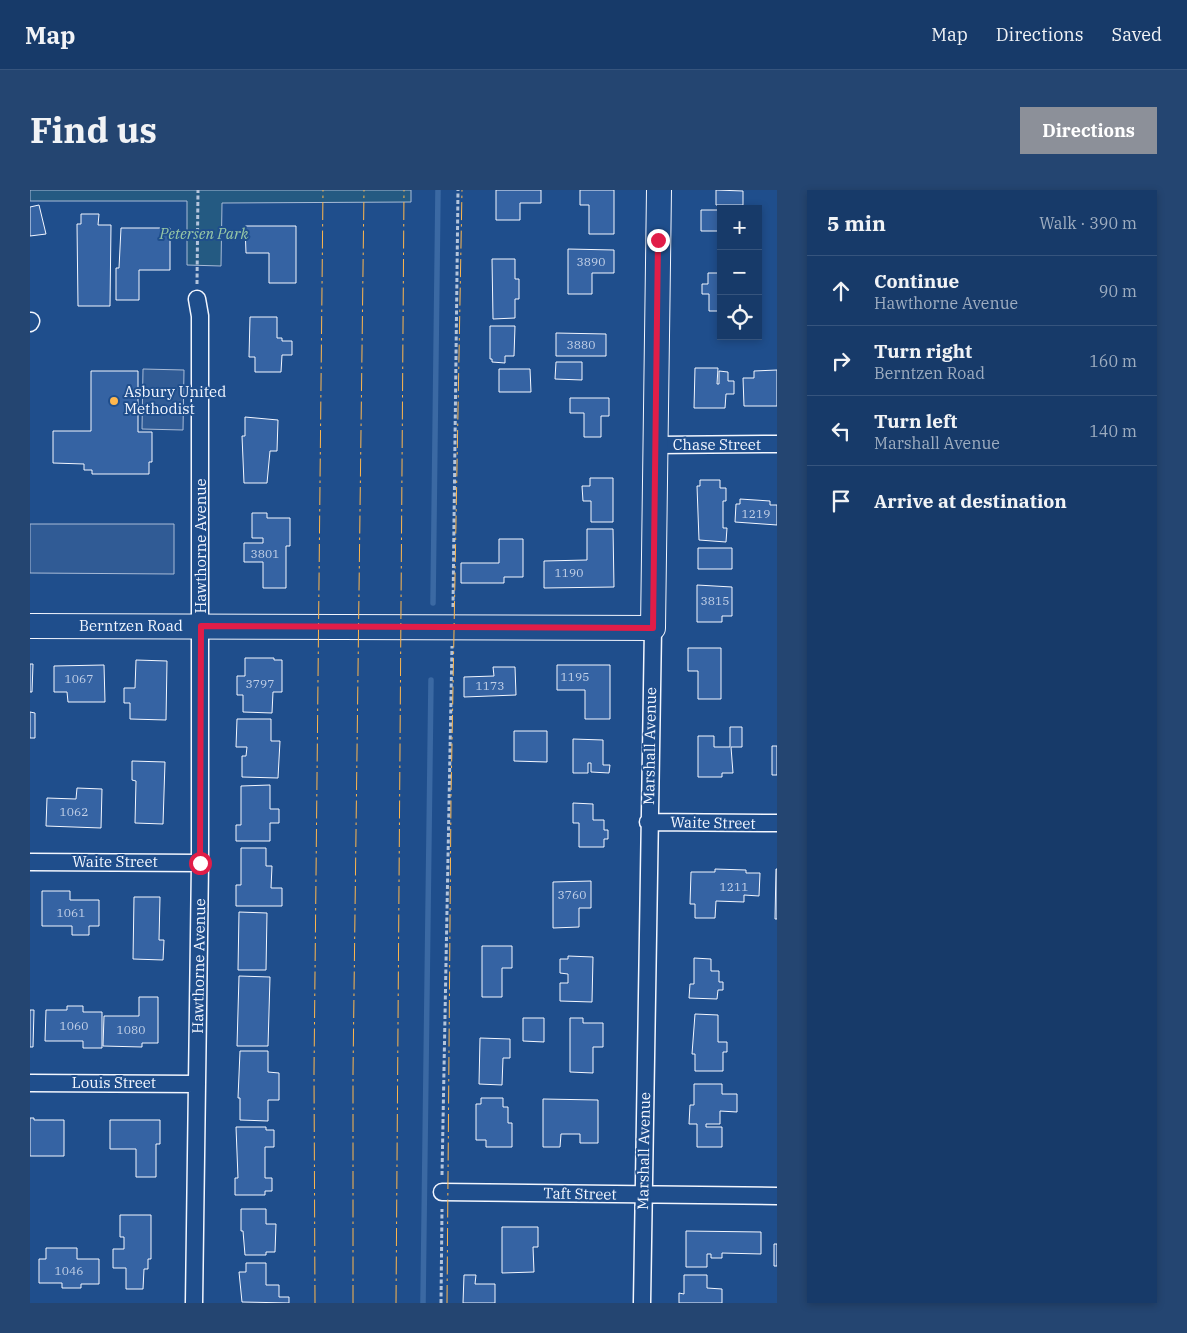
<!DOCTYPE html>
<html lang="en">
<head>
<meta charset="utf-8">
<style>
  body { margin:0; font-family:"IBM Plex Serif",serif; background:#244571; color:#f1f3f6 }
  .controls { position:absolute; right:15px; top:15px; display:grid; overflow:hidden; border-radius:0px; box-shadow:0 2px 8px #0003 }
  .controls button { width:45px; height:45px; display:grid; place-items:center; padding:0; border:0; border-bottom:1px solid #36547d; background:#173a69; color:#f1f3f6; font:25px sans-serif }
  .stop { position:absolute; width:15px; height:15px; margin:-11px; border:4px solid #e11d48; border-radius:50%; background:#fff }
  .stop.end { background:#e11d48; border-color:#fff; box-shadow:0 1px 5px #0008 }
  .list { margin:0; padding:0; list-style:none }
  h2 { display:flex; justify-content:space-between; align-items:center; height:65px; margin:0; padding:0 20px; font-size:21px }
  h2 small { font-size:16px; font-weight:400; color:#9eadc0 }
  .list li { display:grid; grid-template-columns:32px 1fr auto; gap:15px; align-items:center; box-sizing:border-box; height:70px; padding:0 20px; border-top:1px solid #36547d }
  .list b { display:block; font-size:19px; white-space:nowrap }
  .list p { margin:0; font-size:16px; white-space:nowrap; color:#9eadc0 }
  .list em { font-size:16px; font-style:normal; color:#9eadc0 }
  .icon { flex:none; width:28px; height:28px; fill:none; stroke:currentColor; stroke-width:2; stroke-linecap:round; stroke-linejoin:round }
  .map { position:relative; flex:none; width:747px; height:1113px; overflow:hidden; border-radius:0px }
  header { display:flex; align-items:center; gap:30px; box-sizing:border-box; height:70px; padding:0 25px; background:#173a69; border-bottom:1px solid #36547d }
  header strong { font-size:24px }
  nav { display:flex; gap:28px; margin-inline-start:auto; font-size:18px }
  .intro { display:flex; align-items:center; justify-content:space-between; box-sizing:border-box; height:120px; padding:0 30px }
  h1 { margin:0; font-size:35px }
  .button { padding:12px 22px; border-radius:0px; background:#8c9099; color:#fff; font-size:18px; font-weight:700 }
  main { display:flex; gap:30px; padding:0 30px }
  aside { flex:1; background:#173a69; border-radius:0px; box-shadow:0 2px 8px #0003 }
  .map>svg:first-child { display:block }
  .green { fill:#245a82; stroke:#a8bbd7 }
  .parking { fill:#305b95; stroke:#a8bbd7 }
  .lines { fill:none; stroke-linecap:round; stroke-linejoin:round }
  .stream { stroke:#3b69a3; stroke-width:5.5 }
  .building { fill:#3563a3; stroke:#f2f6ff }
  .street-casing { stroke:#f2f6ff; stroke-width:19 }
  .secondary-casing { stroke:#f2f6ff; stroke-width:26 }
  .path { stroke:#b3c4dc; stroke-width:3; stroke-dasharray:4 2.5; stroke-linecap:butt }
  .street { stroke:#1f4e8c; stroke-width:16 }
  .secondary { stroke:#1f4e8c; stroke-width:24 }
  .power { stroke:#ffb74d; stroke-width:1; stroke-dasharray:18 4 2.5 4; stroke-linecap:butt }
  .route { stroke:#e11d48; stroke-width:6 }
  .poi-dot { fill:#ffb74d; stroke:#1f4e8c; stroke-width:2 }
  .labels { text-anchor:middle; stroke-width:4; stroke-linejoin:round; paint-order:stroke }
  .number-label { font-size:12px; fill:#c3d1e8 }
  .park-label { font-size:15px; font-style:italic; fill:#97c8a6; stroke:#1f4e8c }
  .poi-label { font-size:15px; fill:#f2f6ff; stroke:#1f4e8c; text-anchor:start }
  .street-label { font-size:15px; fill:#f2f6ff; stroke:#1f4e8c }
</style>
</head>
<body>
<header>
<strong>Map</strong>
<nav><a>Map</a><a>Directions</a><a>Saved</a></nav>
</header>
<div class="intro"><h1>Find us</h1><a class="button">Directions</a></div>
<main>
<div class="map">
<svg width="747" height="1113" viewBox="0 0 747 1113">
  <rect width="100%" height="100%" fill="#1f4e8c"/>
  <!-- green -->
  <path class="green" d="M 0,0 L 381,0 L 381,12 L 192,13 L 191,76 L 157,75 L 157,11 L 0,11 Z"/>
  <!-- parking -->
  <path class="parking" d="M 113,179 L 154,180 L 153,240 L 112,239 Z
    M 0,334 L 144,334 L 144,384 L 0,383 Z"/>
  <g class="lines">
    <!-- stream -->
    <path class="stream" d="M 403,413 L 408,0
      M 393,1113 L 401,490"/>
  </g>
  <!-- building -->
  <path class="building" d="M 466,0 L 511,0 L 511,13 L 490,13 L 490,30 L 466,30 Z
    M 550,0 L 584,0 L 584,44 L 559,44 L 559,15 L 550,15 Z
    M 686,0 L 713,1 L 713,15 L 686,15 Z
    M 9,15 L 16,44 L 0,46 L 0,17 Z
    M 671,20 L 691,20 L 691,41 L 671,41 Z
    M 51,24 L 69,24 L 68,35 L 81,35 L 80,116 L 48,116 L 47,34 L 51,34 Z
    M 215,36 L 266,36 L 266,93 L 239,93 L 239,63 L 216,63 Z
    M 91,38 L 140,38 L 140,80 L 109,80 L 109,110 L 86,110 L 86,78 L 89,78 Z
    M 538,59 L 584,60 L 584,83 L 562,83 L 562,104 L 538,104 Z
    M 462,69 L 485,69 L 485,89 L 489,89 L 489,109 L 485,109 L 485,128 L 463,129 Z
    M 678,83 L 691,83 L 691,121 L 679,121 L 679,104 L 672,104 L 672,94 L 678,94 Z
    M 220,127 L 247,127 L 247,148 L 252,148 L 252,151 L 262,151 L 262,165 L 252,165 L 251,182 L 225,182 L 225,167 L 219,167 Z
    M 460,136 L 485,136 L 484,166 L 475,166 L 475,173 L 462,172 L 462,169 L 460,169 Z
    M 526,143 L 576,144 L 576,166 L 526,166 Z
    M 526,172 L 552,172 L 552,190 L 525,189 Z
    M 665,178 L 688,178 L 687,194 L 689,194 L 689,181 L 698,182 L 698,191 L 704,191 L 704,204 L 696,204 L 695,218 L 664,218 Z
    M 469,179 L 500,179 L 501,202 L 469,202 Z
    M 747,180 L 747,216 L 714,216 L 713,188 L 724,188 L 724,181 Z
    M 61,181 L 108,181 L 108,242 L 122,242 L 122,272 L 119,272 L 119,284 L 62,284 L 62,280 L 54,280 L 54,274 L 23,273 L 23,241 L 61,241 Z
    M 540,208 L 579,208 L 579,226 L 571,226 L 571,247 L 554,247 L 554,223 L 540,223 Z
    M 215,227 L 248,230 L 247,261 L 240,261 L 237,293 L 214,293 L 212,246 L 215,246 Z
    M 560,288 L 583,288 L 583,332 L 561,332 L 561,311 L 553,311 L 552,296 L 560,296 Z
    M 670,290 L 690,290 L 690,298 L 696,298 L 696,311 L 693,311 L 693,338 L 697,338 L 696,352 L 669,350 L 667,296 L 670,296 Z
    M 710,309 L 740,311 L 740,315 L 747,315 L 747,335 L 705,332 L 706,314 L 710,314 Z
    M 222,323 L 237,323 L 237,328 L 260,328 L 260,356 L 256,356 L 256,398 L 233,398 L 233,372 L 214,372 L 214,353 L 233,353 L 233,348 L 222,348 Z
    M 557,339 L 583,339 L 584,397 L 514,398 L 514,371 L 557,370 Z
    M 469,349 L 493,349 L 493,387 L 474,387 L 474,393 L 431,393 L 431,373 L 469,373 Z
    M 668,358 L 702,358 L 702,379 L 668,379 Z
    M 667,395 L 702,397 L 702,426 L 692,426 L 692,432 L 667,432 Z
    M 658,458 L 691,458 L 691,509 L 668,509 L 668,481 L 658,481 Z
    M 215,468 L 244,468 L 244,470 L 252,470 L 252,502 L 243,502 L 242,523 L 213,522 L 213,505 L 207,505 L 207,486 L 215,486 Z
    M 106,470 L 137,471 L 136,530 L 100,529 L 100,513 L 94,513 L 94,498 L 105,498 Z
    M 0,474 L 3,474 L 2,502 L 0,502 Z
    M 74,475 L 75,512 L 38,512 L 37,502 L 24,502 L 24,476 Z
    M 527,475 L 580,475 L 580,529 L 555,529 L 555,500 L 527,500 Z
    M 463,477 L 485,477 L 486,505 L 434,507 L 434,487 L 464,486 Z
    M 0,522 L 5,523 L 5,548 L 0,548 Z
    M 207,529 L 241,529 L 241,551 L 250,551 L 248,588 L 212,587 L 212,566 L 216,566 L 217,557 L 206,557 Z
    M 700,537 L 712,537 L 712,557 L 701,557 L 703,583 L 692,583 L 692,587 L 668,587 L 668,546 L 684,546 L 684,557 L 700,557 Z
    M 484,541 L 517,541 L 517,572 L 484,571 Z
    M 543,549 L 573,550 L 573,575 L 580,575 L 579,583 L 561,582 L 561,573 L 558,573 L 558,583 L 543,583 Z
    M 742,556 L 747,556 L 747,585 L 742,585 Z
    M 102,571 L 135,572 L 133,634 L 105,633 L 106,591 L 102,590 Z
    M 240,595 L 240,619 L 249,619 L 249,633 L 240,633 L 240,651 L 206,651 L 206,635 L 211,635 L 211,596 Z
    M 47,598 L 72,599 L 71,638 L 16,636 L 17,608 L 46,609 Z
    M 543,613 L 563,614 L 563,630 L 574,630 L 574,640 L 578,640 L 578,649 L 574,649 L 574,657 L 549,657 L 549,633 L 543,633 Z
    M 211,658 L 236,658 L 236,676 L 242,676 L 241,698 L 252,698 L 252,716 L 206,716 L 206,695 L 211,695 Z
    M 685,679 L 716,680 L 716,683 L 730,683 L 729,706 L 714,705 L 714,712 L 686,711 L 685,728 L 665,728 L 665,714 L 660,714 L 661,682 L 685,682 Z
    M 746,679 L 747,679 L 747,729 L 745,729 Z
    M 561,691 L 561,718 L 549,718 L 549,737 L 523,738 L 523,692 Z
    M 12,701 L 40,701 L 40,710 L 69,710 L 69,736 L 59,736 L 59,745 L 42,745 L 42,736 L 12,736 Z
    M 104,707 L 130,707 L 129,750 L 134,750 L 133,770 L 103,769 Z
    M 209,722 L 237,723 L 236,780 L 208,780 Z
    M 452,756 L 482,756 L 482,778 L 472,778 L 472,807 L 452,807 Z
    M 538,766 L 563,767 L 562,812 L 530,811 L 530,793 L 538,793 L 538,784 L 530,783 L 530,769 L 538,769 Z
    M 664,768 L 681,769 L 681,781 L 689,781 L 689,792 L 693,792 L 693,800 L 688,800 L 687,809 L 659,808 L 660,794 L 664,794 Z
    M 209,786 L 240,787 L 238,856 L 207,856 Z
    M 109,807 L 128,807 L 128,853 L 112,853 L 112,857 L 73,856 L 74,826 L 109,826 Z
    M 37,816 L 53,816 L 53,822 L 72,822 L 72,858 L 53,858 L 53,851 L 15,851 L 16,820 L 37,820 Z
    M 0,820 L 4,820 L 3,857 L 0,857 Z
    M 665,824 L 688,825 L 688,852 L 697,852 L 697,862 L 693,862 L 693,881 L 665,881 L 665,864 L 662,864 Z
    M 493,828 L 514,828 L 514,852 L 493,851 Z
    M 540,828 L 553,828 L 553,833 L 573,833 L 573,857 L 563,857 L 563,883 L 540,882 Z
    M 450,848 L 480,849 L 480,868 L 473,868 L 472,895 L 449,894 Z
    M 210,861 L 238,861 L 238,882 L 249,883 L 249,910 L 238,910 L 238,931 L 210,930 L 210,908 L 208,908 Z
    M 664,894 L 692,894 L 692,904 L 707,904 L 707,922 L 690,921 L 690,934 L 676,934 L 676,937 L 692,937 L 692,957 L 667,957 L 667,934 L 659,934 L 660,915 L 664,915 Z
    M 451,908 L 473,908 L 473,917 L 478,917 L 478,933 L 482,933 L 482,957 L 456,957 L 456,950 L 446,950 L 446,914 L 451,914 Z
    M 513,909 L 568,910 L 568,953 L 550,953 L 550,944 L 531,944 L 530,957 L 513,957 Z
    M 0,928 L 4,928 L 4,930 L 34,930 L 34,966 L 0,966 Z
    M 80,930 L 130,930 L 130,954 L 126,954 L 126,987 L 106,987 L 106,959 L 80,959 Z
    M 206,937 L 236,937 L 236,940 L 244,940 L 244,957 L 235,957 L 235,988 L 242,988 L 242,1001 L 235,1001 L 235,1005 L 205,1005 L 205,988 L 208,988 Z
    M 211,1019 L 236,1019 L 236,1034 L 246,1034 L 245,1062 L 236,1062 L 236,1065 L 215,1065 L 213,1041 L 211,1041 Z
    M 90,1025 L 121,1025 L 121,1069 L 118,1069 L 118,1079 L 114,1079 L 113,1099 L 96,1099 L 96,1078 L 83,1078 L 83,1059 L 94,1059 L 94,1047 L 90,1047 Z
    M 472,1037 L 508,1037 L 508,1057 L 503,1057 L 504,1082 L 472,1083 Z
    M 656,1041 L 731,1042 L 731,1064 L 692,1063 L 692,1068 L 681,1068 L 681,1064 L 677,1064 L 677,1077 L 656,1077 Z
    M 744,1054 L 747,1054 L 747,1076 L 744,1076 Z
    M 16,1058 L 47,1058 L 47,1069 L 69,1069 L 69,1094 L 51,1094 L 51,1098 L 32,1098 L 32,1093 L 9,1093 L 9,1069 L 16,1069 Z
    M 216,1073 L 236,1073 L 236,1095 L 249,1095 L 249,1107 L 259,1107 L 259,1113 L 212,1112 L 209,1082 L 216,1082 Z
    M 434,1085 L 446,1085 L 445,1094 L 465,1094 L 465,1113 L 433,1113 Z
    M 654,1085 L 677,1085 L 677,1098 L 692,1099 L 692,1113 L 649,1113 L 649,1103 L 654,1104 Z"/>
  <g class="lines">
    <!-- street casing -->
    <g class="street-casing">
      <path id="street" d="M 0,133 L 1,131
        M 626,255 L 747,254
        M 618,632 L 747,633
        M 0,672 L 170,673
        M 0,893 L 167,894
        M 412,1002 L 747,1006
        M 164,1113 L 170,673 L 170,126 L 167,109
        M 612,1113 L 623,438"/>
    </g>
    <!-- secondary casing -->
    <g class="secondary-casing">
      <path id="secondary" d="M 0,436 L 623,438 L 629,0"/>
    </g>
    <!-- path -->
    <path class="path" d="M 167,94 L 168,0
      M 423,417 L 428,0
      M 412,985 L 422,456
      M 411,1113 L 412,1019"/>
    <!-- street -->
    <use href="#street" class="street"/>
    <!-- secondary -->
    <use href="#secondary" class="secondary"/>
    <!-- power -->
    <path class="power" d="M 285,1113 L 284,882 L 293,0
      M 323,1113 L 323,883 L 334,0
      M 366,1113 L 374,0
      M 417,1113 L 421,607 L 432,0"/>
  </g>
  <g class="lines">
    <!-- route -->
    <path class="route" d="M 170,673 L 171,436 L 623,438 L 628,50"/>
  </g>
  <!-- markers -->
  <circle class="poi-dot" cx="84" cy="211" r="5"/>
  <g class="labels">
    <!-- number labels -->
    <g class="number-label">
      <text x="561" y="76">3890</text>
      <text x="551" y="159">3880</text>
      <text x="726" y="328">1219</text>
      <text x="235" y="368">3801</text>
      <text x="539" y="387">1190</text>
      <text x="685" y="415">3815</text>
      <text x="545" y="491">1195</text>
      <text x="49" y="493">1067</text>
      <text x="230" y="498">3797</text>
      <text x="460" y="500">1173</text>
      <text x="44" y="626">1062</text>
      <text x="704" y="701">1211</text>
      <text x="542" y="709">3760</text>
      <text x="41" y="727">1061</text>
      <text x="44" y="840">1060</text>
      <text x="101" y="844">1080</text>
      <text x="39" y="1085">1046</text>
    </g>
    <!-- park labels -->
    <g class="park-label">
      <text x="174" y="49">Petersen Park</text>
    </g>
    <!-- poi labels -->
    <g class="poi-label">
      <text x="94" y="207">Asbury United<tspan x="94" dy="17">Methodist</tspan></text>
    </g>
    <!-- street labels -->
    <g class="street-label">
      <text x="687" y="260">Chase Street</text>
      <text transform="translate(171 356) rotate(-90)" y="5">Hawthorne Avenue</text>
      <text x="101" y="441">Berntzen Road</text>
      <text transform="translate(620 556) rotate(-89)" y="5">Marshall Avenue</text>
      <text transform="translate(683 633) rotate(1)" y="5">Waite Street</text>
      <text x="85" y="677">Waite Street</text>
      <text transform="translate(169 776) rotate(-89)" y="5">Hawthorne Avenue</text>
      <text x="84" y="898">Louis Street</text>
      <text transform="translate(614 961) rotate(-89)" y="5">Marshall Avenue</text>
      <text transform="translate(550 1004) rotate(1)" y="5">Taft Street</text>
    </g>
  </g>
</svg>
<div class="controls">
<button>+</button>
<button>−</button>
<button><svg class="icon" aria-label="locate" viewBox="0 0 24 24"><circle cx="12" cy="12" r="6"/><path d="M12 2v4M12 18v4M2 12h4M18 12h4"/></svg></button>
</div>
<div class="stop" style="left:170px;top:673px"></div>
<div class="stop end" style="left:628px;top:50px"></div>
</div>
<aside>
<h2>5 min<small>Walk · 390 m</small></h2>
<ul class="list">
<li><svg class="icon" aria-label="ahead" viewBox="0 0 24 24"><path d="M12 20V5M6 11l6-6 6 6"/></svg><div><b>Continue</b><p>Hawthorne Avenue</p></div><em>90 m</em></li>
<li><svg class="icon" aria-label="right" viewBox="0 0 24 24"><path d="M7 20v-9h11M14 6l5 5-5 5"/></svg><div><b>Turn right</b><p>Berntzen Road</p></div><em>160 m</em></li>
<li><svg class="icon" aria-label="left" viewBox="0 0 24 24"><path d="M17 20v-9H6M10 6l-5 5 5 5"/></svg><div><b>Turn left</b><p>Marshall Avenue</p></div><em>140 m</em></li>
<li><svg class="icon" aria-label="arrive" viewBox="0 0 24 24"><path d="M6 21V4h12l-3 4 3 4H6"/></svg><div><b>Arrive at destination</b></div></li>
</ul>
</aside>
</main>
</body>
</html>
